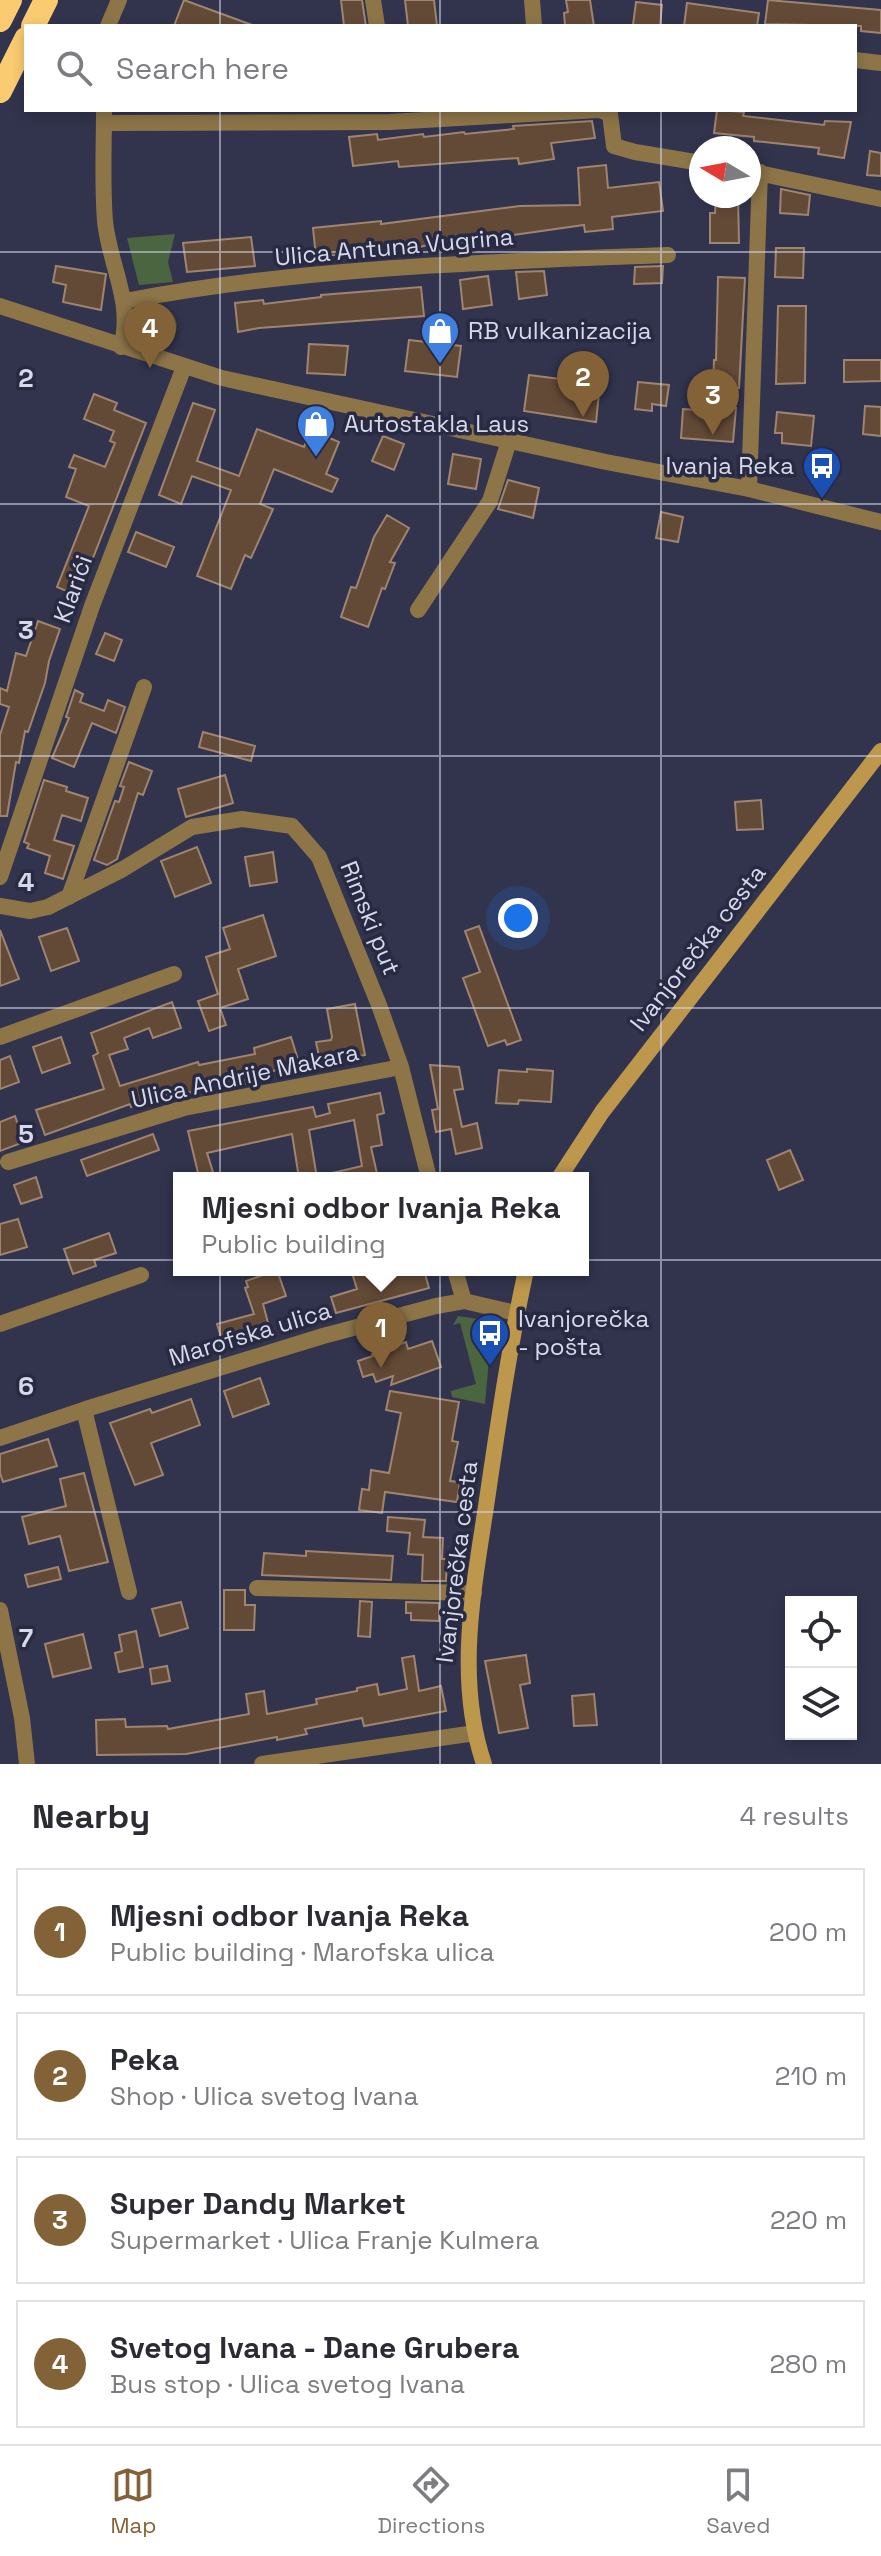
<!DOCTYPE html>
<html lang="en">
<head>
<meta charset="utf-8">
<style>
  body { margin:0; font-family:"Space Grotesk",sans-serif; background:#f2f2f3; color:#2b2b33 }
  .controls { position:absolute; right:24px; bottom:24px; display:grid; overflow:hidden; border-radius:0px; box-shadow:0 4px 12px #0003 }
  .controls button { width:72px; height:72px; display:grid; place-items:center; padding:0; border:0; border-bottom:2px solid #e1e1e2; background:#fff; color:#2b2b33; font:40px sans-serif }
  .compass { position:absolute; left:689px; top:136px; width:72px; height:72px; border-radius:50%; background:#fff; box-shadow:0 4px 12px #0003; rotate:280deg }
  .you { position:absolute; left:518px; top:918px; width:28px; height:28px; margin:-20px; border:6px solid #fff; border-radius:50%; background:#1a73e8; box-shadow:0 0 0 12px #1a73e833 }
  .badge { display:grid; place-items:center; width:52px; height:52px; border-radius:50%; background:#846238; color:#fff; font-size:26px; font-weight:700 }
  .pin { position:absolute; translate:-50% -66px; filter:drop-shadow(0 2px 4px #0008) }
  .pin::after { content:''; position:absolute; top:42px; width:28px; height:24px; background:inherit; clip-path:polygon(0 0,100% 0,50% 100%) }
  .popup { position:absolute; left:173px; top:1172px; width:416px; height:104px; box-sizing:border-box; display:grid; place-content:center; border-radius:0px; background:#fff; filter:drop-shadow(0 2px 6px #0005); font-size:26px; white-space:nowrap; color:#7c7c81 }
  .popup b { font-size:30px; color:#2b2b33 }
  .popup::after { content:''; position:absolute; left:50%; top:100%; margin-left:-16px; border:16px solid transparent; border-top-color:#fff }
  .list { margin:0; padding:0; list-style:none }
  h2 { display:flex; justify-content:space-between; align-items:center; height:104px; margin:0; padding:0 32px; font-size:34px }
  h2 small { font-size:26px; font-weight:400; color:#7c7c81 }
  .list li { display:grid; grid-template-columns:52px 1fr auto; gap:24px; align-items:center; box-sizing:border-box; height:128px; margin:0 16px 16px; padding:0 16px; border:2px solid #e1e1e2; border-radius:0px }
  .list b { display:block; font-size:30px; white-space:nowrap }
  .list p { margin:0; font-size:26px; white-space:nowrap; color:#7c7c81 }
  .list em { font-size:26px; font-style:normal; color:#7c7c81 }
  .icon { flex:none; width:44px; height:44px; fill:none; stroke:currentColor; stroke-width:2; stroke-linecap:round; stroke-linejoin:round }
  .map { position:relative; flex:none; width:881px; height:1764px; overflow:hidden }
  .search { position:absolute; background:#fff; box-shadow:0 4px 12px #0003; left:24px; right:24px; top:24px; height:88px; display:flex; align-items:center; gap:20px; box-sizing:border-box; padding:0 28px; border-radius:0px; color:#7c7c81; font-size:30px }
  .sheet { height:680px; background:#fff }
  nav { display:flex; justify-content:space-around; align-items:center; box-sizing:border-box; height:112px; border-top:2px solid #e1e1e2; background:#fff; font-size:22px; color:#7c7c81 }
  nav a { display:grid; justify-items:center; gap:4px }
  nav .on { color:#846238 }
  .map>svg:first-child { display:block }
  .green { fill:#4b6540 }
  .building { fill:#634a37; stroke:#9f846f; stroke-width:2 }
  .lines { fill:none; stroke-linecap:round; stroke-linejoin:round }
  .minor { stroke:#8d7548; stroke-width:16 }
  .tertiary { stroke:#8d7548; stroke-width:16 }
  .secondary { stroke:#bd974c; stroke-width:16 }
  .motorway { stroke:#facb70; stroke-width:24 }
  .grid { fill:none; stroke:#d6d9e9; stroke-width:2; stroke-opacity:0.55 }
  .labels { text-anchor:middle; stroke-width:7; stroke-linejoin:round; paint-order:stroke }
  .street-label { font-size:24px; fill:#d6d9e9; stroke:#282a43 }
  .poi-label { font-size:24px; fill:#d6d9e9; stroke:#282a43; text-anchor:start }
  .grid-label { font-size:26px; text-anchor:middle; font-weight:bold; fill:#d6d9e9; stroke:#282a43; stroke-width:7; stroke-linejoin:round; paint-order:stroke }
</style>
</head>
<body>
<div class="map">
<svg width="881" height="1764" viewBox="0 0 881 1764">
  <rect width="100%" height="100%" fill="#32344e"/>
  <!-- green -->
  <path class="green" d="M 175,234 L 168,262 L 173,282 L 139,285 L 127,238 Z
    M 158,307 C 181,310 184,338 161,343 L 161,340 L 150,339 L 149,341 L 143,338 L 139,327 L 145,313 Z
    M 458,1316 L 484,1320 L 492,1326 L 485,1404 L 452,1397 L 451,1391 L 476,1384 L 460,1323 L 453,1325 Z"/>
  <!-- building -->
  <path class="building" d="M 184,0 L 252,25 L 251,26 L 174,26 Z
    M 341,0 L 362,0 L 366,26 L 344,26 Z
    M 405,0 L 434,0 L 437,26 L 408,26 Z
    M 566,0 L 590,0 L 594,26 L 565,26 L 564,13 L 568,12 Z
    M 768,0 L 881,10 L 881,33 L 861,31 L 861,26 L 765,24 Z
    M 636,2 L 662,5 L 660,26 L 633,25 Z
    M 687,3 L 759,13 L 757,26 L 684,26 Z
    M 717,110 L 744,112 L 743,116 L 824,125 L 825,121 L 851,122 L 844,158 L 818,154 L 819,148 L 754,141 L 754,137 L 714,133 Z
    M 592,121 L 595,138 L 551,143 L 554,159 L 519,164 L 518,158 L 399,167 L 398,161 L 353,166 L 349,137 L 377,134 L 378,140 L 423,134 L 424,137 L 464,132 L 465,134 L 514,129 L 513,126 Z
    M 870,151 L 881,153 L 881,176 L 867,175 Z
    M 606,165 L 608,188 L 659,182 L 663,211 L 612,217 L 613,229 L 585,232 L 584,225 L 450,244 L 449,240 L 403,251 L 403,248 L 316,257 L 313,228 L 381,221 L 381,224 L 520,206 L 580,205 L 578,168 Z
    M 781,189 L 810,195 L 808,215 L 780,213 Z
    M 716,196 L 738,196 L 739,243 L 710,243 L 710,213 L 715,213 Z
    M 251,237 L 255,266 L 187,272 L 183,243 Z
    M 776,248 L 804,248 L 803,278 L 775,277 Z
    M 56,266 L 106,274 L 101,310 L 63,302 L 66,285 L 53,282 Z
    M 663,266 L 662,283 L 634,284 L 635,267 Z
    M 544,271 L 547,295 L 519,299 L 516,272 Z
    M 488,276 L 492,305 L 463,309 L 460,280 Z
    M 718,277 L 745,278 L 739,388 L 713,388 L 714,360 L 716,360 Z
    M 421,287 L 424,316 L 259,328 L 238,332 L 235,303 L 263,300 L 264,304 L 321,297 L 321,295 Z
    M 778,306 L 806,306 L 805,383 L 776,384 Z
    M 409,340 L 461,346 L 457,377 L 405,371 Z
    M 309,344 L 348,346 L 345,375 L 307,373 Z
    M 844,360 L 881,360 L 881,381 L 844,382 Z
    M 529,375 L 600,384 L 596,422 L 524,411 Z
    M 638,382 L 669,385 L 666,406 L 652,404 L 652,411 L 635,409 Z
    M 94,394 L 117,403 L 114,410 L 146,423 L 78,596 L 57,587 L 89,506 L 66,497 L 76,469 L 69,467 L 74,455 L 105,467 L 115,443 L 110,441 L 114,431 L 84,419 Z
    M 193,403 L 215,410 L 197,461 L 239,476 L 257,429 L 304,447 L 311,430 L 339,442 L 326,474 L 338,479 L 332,492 L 274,469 L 260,504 L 273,509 L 251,558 L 245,555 L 231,589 L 197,576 L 231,490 L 192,476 L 181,504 L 159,495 Z
    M 712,406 L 736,408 L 733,442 L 681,438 L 683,409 L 712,411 Z
    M 865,406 L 881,407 L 881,436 L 863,434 Z
    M 777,412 L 814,416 L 811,446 L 782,443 L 782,433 L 775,433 Z
    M 383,436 L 404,444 L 394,470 L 372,461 Z
    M 453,454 L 481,459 L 476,489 L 448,484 Z
    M 508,480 L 539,488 L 533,518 L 498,509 Z
    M 661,512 L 683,517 L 678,542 L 656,538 Z
    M 387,515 L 409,528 L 390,562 L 395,563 L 385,589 L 382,588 L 368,627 L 341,617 L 351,587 L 356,588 L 374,537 Z
    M 136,532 L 174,547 L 166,567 L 128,552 Z
    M 38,621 L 60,629 L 49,661 L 45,683 L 28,732 L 25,731 L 19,763 L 16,762 L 7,816 L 0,816 L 0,735 L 9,707 L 0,704 L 0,688 L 7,691 L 16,653 L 26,656 Z
    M 105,633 L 122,640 L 114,661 L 96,654 Z
    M 75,690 L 83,694 L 80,702 L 104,711 L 108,700 L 125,707 L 116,733 L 92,723 L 74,767 L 52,758 L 69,718 L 66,717 Z
    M 203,732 L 255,746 L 251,761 L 199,747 Z
    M 129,762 L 152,771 L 143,795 L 138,793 L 117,859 L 107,865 L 94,860 L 115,801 L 119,802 L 124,787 L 120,786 Z
    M 225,775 L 233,803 L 186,817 L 178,789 Z
    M 44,780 L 67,787 L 66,791 L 88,798 L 81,821 L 62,815 L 54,840 L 74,846 L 63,879 L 45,873 L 50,856 L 27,848 L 29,844 L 24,842 Z
    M 761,800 L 763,829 L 737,830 L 735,802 Z
    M 197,847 L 211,883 L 175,897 L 161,861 Z
    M 273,852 L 277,882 L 250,886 L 245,857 Z
    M 263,915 L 276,956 L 238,969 L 248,999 L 220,1008 L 226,1025 L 209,1031 L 198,1001 L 218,994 L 206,957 L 230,949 L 223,928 Z
    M 479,926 L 521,1040 L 507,1045 L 505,1040 L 488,1046 L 463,978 L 480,972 L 465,931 Z
    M 67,928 L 79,961 L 51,971 L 39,937 Z
    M 0,930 L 19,979 L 0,986 Z
    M 172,1002 L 181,1028 L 153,1038 L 149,1028 L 124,1038 L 128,1049 L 109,1055 L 120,1086 L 198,1062 L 199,1065 L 255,1054 L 254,1048 L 291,1037 L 299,1063 L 244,1080 L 245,1084 L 218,1090 L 217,1085 L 177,1096 L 176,1091 L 131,1107 L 130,1104 L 45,1135 L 36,1110 L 104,1089 L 93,1056 L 98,1053 L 91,1033 Z
    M 355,1004 L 365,1055 L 335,1061 L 335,1058 L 320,1061 L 316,1042 L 331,1040 L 332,1037 L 327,1009 Z
    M 61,1037 L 70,1063 L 42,1073 L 33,1047 Z
    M 10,1056 L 19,1082 L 0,1089 L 0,1060 Z
    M 430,1065 L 459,1067 L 463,1089 L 454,1090 L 462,1127 L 477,1123 L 482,1148 L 456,1154 L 451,1129 L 436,1132 L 432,1110 L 438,1109 Z
    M 527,1069 L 553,1071 L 551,1102 L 519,1100 L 518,1104 L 496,1103 L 499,1070 L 527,1072 Z
    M 380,1093 L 384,1113 L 377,1115 L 382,1145 L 371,1147 L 378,1178 L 333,1178 L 332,1173 L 362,1166 L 354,1120 L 309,1130 L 317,1178 L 299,1178 L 292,1134 L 207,1153 L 213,1172 L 199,1177 L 188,1131 L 313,1107 L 316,1117 L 330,1113 L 328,1104 Z
    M 15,1116 L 24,1142 L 0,1151 L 0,1122 Z
    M 153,1134 L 159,1150 L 87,1176 L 81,1160 Z
    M 790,1150 L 803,1180 L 779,1190 L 767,1160 Z
    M 36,1177 L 42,1197 L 21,1204 L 14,1185 Z
    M 18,1219 L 27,1247 L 0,1255 L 0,1224 Z
    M 109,1233 L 116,1253 L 94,1260 L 96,1266 L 73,1274 L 64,1249 Z
    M 277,1270 L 286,1296 L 263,1304 L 271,1334 L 224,1347 L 217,1324 L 254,1314 L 245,1288 L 248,1287 L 246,1281 Z
    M 351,1270 L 424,1270 L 429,1288 L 336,1313 L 331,1297 L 357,1289 Z
    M 432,1341 L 441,1367 L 391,1385 L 393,1376 L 376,1382 L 373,1374 L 363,1377 L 358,1361 L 373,1356 L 372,1354 L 406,1342 L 408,1349 Z
    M 260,1378 L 269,1404 L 233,1417 L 224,1391 Z
    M 390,1391 L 459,1402 L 452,1441 L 458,1442 L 450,1481 L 460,1482 L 457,1502 L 385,1492 L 382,1513 L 359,1510 L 362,1489 L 369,1490 L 371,1470 L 389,1473 L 401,1413 L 386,1410 Z
    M 191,1399 L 200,1425 L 151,1443 L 163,1475 L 135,1485 L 110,1423 L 150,1409 L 152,1413 Z
    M 48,1439 L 57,1466 L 3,1482 L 0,1473 L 0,1454 Z
    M 84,1473 L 108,1562 L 69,1571 L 60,1536 L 29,1544 L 22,1517 L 66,1506 L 60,1479 Z
    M 388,1517 L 425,1520 L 423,1537 L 443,1538 L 442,1559 L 447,1559 L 446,1581 L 422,1581 L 423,1555 L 408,1554 L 410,1533 L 387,1531 Z
    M 306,1551 L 393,1556 L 391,1580 L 262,1575 L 264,1553 L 306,1556 Z
    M 58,1567 L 61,1579 L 28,1587 L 25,1575 Z
    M 224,1590 L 245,1590 L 245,1605 L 255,1605 L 254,1630 L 224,1630 Z
    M 360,1601 L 372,1602 L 370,1637 L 358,1636 Z
    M 181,1602 L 188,1628 L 160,1636 L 152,1609 Z
    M 406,1602 L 439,1603 L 439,1621 L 411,1620 L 411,1613 L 406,1613 Z
    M 136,1631 L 143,1667 L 119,1672 L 115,1653 L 122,1651 L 119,1635 Z
    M 83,1634 L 91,1668 L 53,1677 L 45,1644 Z
    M 526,1655 L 530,1683 L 520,1685 L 528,1728 L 499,1733 L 485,1661 Z
    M 414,1656 L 419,1691 L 441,1686 L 446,1711 L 364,1726 L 362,1718 L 305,1729 L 307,1734 L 277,1740 L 277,1737 L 186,1754 L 97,1755 L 96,1720 L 125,1719 L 126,1727 L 167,1726 L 168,1729 L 249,1714 L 246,1694 L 264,1691 L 267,1714 L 317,1704 L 316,1699 L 357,1691 L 357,1688 L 377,1684 L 379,1695 L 407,1689 L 402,1658 Z
    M 167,1666 L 170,1681 L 152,1684 L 150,1669 Z
    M 594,1694 L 597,1725 L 574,1726 L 572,1696 Z"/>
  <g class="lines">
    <!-- minor -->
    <path class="minor" d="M 373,0 L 377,26
      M 532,0 L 534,26
      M 108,26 L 119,0
      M 855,60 L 881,63
      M 104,110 C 104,147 102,184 105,221 C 109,264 134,303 121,347
      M 600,110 L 610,114 L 614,146 L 635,152 L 701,163
      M 104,123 L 390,122 L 599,110
      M 749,171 L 881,199
      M 125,301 C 303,267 486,262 668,255
      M 749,489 L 760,172
      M 418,610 L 490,501 L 509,441
      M 0,877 L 92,606 L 184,367
      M 69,897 L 144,687
      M 0,906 L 30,911 L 48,907 L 123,869 L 192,827 L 242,819 L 292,826 L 319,857 L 379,1005 L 401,1067 L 429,1178
      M 0,1037 L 174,974
      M 8,1162 L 184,1108 L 401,1067
      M 455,1270 L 464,1301
      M 0,1324 L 141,1275
      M 86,1409 L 86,1418 L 129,1592
      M 0,1438 L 86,1409 L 323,1336 L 436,1306 L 464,1301 L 516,1313
      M 257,1588 L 474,1593
      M 0,1610 L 22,1718 L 27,1764
      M 262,1764 L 475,1733"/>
    <!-- tertiary -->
    <path class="tertiary" d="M 0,306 L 222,378 L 606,462 L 749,489 L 881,522"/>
    <!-- secondary -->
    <path class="secondary" d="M 559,1178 L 602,1112 L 881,751
      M 484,1764 C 454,1675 475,1583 488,1493 C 499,1418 510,1344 526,1270"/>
    <!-- motorway -->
    <path class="motorway" d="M 0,20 L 10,0
      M 33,26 L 46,0
      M 0,91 L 26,39"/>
  </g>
  <!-- grid -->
  <path class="grid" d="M 220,0 L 220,26M 440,0 L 440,26M 661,0 L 661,26M 220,110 L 220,1764M 440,110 L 440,1764M 661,110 L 661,1764M 0,252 L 881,252M 0,504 L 881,504M 0,756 L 881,756M 0,1008 L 881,1008M 0,1260 L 881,1260M 0,1512 L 881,1512"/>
  <!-- icons -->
  <defs>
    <g id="shop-pin" transform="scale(2)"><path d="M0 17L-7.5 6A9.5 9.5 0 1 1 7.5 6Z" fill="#3f7fe0" stroke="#282a43"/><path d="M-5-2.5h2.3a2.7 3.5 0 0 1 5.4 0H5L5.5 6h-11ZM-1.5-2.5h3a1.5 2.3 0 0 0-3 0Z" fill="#fff"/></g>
    <g id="bus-pin" transform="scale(2)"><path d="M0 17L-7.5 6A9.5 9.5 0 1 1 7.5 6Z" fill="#1a4fb4" stroke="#282a43"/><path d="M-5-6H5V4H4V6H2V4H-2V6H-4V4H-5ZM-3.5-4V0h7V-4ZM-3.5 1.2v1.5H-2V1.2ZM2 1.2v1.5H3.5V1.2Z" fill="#fff"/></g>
  </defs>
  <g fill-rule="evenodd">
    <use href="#shop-pin" x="440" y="331"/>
    <use href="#shop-pin" x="316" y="424"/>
    <use href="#bus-pin" x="822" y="466"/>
    <use href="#bus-pin" x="490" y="1333"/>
  </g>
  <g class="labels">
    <!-- street labels -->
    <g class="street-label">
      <text transform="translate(394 247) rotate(-5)" y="8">Ulica Antuna Vugrina</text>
      <text transform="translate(73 589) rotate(-70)" y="8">Klarići</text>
      <text transform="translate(370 918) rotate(68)" y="8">Rimski put</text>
      <text transform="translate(698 948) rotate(-52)" y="8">Ivanjorečka cesta</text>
      <text transform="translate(245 1076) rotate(-12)" y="8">Ulica Andrije Makara</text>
      <text transform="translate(250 1334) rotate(-17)" y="8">Marofska ulica</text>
      <text transform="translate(457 1562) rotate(-83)" y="8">Ivanjorečka cesta</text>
    </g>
    <!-- poi labels -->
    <g class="poi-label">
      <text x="468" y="339">RB vulkanizacija</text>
      <text x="344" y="432">Autostakla Laus</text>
      <text x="794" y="474" text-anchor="end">Ivanja Reka</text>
      <text x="518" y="1327">Ivanjorečka<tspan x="518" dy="28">- pošta</tspan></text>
    </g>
  </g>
  <g class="grid-label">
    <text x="26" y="387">2</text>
    <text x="26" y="639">3</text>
    <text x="26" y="891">4</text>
    <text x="26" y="1143">5</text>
    <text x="26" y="1395">6</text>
    <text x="26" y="1647">7</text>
  </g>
</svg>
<div class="controls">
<button><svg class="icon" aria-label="locate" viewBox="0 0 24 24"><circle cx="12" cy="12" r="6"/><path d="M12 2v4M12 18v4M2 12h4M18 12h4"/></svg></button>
<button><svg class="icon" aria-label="layers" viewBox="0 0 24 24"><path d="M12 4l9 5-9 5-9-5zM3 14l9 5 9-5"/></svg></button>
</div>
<svg class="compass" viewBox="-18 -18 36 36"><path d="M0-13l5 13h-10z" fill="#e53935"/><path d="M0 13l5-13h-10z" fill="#7c7c81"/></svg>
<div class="you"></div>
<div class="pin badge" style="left:381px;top:1368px">1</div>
<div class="popup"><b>Mjesni odbor Ivanja Reka</b>Public building</div>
<div class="pin badge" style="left:583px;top:417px">2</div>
<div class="pin badge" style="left:713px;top:435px">3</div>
<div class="pin badge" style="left:150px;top:368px">4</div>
<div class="search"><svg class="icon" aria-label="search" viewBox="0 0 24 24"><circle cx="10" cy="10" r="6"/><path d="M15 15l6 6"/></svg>Search here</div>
</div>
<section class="sheet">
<h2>Nearby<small>4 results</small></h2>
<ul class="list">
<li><span class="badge">1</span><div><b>Mjesni odbor Ivanja Reka</b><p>Public building · Marofska ulica</p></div><em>200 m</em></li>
<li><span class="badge">2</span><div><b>Peka</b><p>Shop · Ulica svetog Ivana</p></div><em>210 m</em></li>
<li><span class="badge">3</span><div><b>Super Dandy Market</b><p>Supermarket · Ulica Franje Kulmera</p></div><em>220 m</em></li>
<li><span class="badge">4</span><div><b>Svetog Ivana - Dane Grubera</b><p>Bus stop · Ulica svetog Ivana</p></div><em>280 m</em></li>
</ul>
</section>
<nav>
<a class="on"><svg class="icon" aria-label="map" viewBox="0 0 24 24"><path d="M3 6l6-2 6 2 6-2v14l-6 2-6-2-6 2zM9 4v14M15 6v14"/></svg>Map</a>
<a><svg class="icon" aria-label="directions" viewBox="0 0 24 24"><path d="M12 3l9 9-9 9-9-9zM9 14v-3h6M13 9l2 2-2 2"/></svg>Directions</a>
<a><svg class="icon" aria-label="saved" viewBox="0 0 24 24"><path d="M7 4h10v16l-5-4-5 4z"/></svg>Saved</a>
</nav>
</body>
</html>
